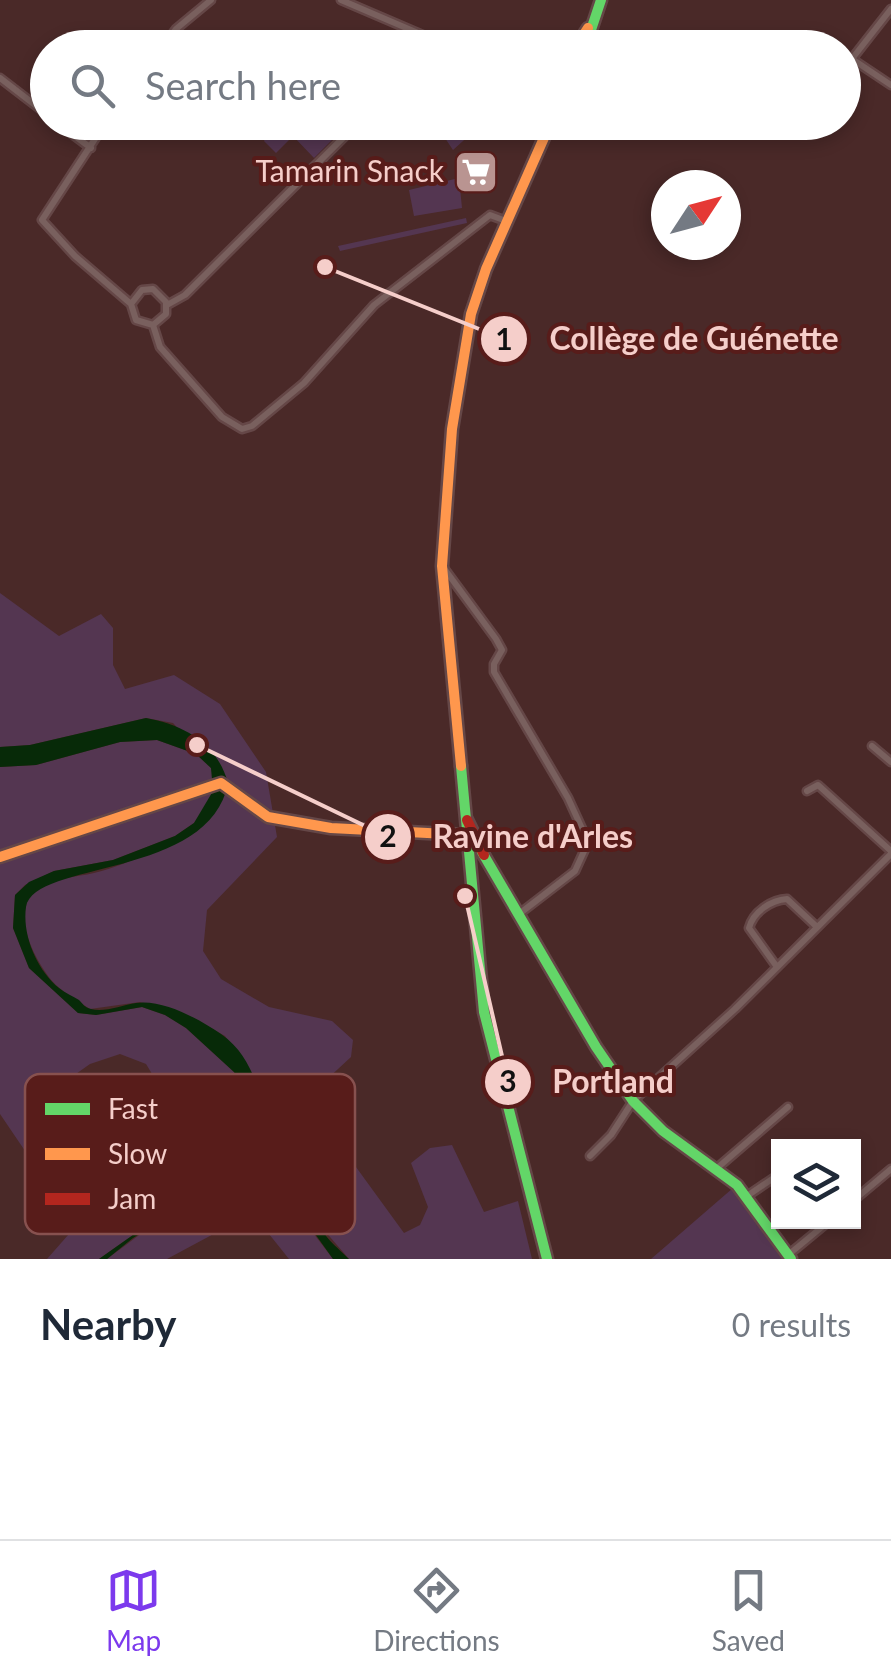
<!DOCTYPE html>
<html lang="en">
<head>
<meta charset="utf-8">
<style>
  body { margin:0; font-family:Lato,sans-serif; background:#f2f2f3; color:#1f2937 }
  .controls { position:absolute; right:30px; bottom:30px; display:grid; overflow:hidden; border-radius:0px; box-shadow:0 5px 15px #0003 }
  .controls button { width:90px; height:90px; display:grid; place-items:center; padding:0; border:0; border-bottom:2px solid #e0e1e3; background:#fff; color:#1f2937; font:50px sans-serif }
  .compass { position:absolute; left:651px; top:170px; width:90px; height:90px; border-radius:50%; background:#fff; box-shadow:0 5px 15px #0003; rotate:54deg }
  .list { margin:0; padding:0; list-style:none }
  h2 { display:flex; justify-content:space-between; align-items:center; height:130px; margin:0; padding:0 40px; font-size:42px }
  h2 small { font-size:32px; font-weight:400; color:#747a83 }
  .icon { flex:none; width:55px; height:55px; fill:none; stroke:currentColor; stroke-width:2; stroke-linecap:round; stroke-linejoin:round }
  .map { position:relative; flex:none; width:891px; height:1259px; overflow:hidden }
  .search { position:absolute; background:#fff; box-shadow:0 5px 15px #0003; left:30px; right:30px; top:30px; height:110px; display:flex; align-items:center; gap:25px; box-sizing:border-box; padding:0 35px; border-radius:55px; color:#747a83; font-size:38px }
  .sheet { height:280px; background:#fff }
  nav { display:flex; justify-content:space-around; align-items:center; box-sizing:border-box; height:140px; border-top:2px solid #e0e1e3; background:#fff; font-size:28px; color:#747a83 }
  nav a { display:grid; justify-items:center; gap:5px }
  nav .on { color:#7c3aed }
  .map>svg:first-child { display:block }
  .green { fill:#543651; fill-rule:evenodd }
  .water { fill:#072a08 }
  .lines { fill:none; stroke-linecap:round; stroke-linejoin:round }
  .street-casing { stroke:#654747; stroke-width:11 }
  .fast-casing { stroke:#654747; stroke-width:15 }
  .slow-casing { stroke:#654747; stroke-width:15 }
  .jam-casing { stroke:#654747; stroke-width:15 }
  .street { stroke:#79605e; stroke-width:6 }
  .fast { stroke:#63d668; stroke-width:10 }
  .slow { stroke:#ff974d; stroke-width:10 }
  .jam { stroke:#b3261e; stroke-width:10 }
  .labels { text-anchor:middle; stroke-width:8; stroke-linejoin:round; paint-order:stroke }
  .poi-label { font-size:30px; fill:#f5ceca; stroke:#581c1a; text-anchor:end }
  .key { fill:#581c1a; stroke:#87514f; stroke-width:2.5 }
  .key-label { font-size:28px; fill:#f5ceca }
  .leader { fill:none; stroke:#f5ceca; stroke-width:4 }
  .callout-dot { fill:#f5ceca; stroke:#581c1a; stroke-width:4 }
  .mark-label { font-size:30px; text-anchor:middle; font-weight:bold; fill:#111 }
  .callout-label { font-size:32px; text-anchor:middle; font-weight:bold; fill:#f5ceca; stroke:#581c1a; stroke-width:8; stroke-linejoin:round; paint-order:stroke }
</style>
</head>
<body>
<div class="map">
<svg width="891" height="1259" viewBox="0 0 891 1259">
  <rect width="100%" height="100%" fill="#4a2928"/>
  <!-- green -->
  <path class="green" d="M 272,123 L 272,122 L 349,123 L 314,158 L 293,136 L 276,153 L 264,141 Z
    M 435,123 L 483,123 L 453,150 Z
    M 459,178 L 462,208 L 414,216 L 409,190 Z
    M 466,218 L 467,223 L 340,251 L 338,246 Z
    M 0,593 L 59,636 L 101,614 L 113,628 L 113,665 L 125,689 L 174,675 L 220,704 L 266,772 L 277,837 L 207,910 L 203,951 L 221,979 L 269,1007 L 332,1021 L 353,1040 L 351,1057 L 325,1081 L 316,1112 L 404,1233 L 420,1225 L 428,1207 L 411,1163 L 430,1148 L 452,1145 L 484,1212 L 518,1201 L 532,1259 L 349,1259 L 318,1223 L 315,1189 L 270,1118 L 261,1088 L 225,1036 L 193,1018 L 140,1002 L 90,1009 C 78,1001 62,992 53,982 C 34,960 6,906 41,886 C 57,878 76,877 94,873 C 115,868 132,860 152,852 C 192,838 214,825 228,782 L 173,723 L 146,718 L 30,745 L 0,747 Z
    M 157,740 L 196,754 L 211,768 L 214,780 L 211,799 L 194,823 L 175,836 L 113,860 L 54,871 L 25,885 L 15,895 L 13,928 L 29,968 L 78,1013 L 96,1015 L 142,1007 L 165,1015 L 186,1028 L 234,1072 L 248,1093 L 255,1122 L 278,1149 L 236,1180 L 174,1206 L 99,1259 L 47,1259 L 76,1226 L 0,1114 L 0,767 L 36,765 L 120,742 ZM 120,1054 L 146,1064 L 188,1133 L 109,1191 L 42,1098 L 90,1064 Z
    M 281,1153 L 301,1186 L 304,1221 L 333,1259 L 289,1259 L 257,1219 L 221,1230 L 167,1259 L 107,1259 C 133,1240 157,1220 186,1206 C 225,1186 245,1185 281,1153 Z
    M 733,1188 L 782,1259 L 651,1259 Z"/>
  <!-- water -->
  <path class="water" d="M 146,718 C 184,725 217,743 228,783 C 210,879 34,860 26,907 C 22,935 37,970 59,988 C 65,993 73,996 79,1000 C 84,1005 84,1007 91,1009 C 104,1013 122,1005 136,1003 C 163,999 199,1019 221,1034 C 251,1055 256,1086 270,1117 C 278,1136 297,1148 306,1166 C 316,1183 311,1200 316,1218 C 320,1234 338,1248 349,1259 L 333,1259 L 303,1217 L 301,1186 L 281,1153 L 245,1181 L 180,1209 L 133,1238 L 107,1259 L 99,1259 L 174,1206 L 236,1180 L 277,1149 L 255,1122 L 248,1093 L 234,1072 L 186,1028 L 165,1015 L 142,1007 L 96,1015 L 78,1013 L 29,968 L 13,928 L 15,895 L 29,882 L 54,871 L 113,860 L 175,836 L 194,823 L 213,791 L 211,768 L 196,754 L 157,740 L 120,742 L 36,765 L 0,767 L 0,747 L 30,745 Z"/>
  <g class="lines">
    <!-- street casing -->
    <g class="street-casing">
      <path id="street" d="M 341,0 L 439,42 L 464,48
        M 162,48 L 176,29 L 211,0
        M 852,59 L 891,85
        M 844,69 L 891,9
        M 0,78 L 48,115
        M 56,122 L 91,148
        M 106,122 L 42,220 L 75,256 L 131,304 L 136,320 L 153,325 L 166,314 L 166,302 L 153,289 L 142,290 L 131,304
        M 167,305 L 185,295 L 359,122
        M 153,325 L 160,347 L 222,417 L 242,429 L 252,426 L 304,383 L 374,305 L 490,215 L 506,221
        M 443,567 L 496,639 L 502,650 L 494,664 L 494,672 L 568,798 L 584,833 L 585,849 L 575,871 L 519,914
        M 872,746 L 891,762
        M 807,791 L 818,785 L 891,851
        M 777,967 L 749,928 C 753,912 771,900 787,899 L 817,927
        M 590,1156 L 611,1135 L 633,1101 L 735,1009 L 891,854
        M 716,1169 L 788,1107
        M 747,1196 L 778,1175
        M 854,1200 L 891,1169
        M 788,1255 L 828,1222"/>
    </g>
    <!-- fast casing -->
    <g class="fast-casing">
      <path id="fast" d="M 585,48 L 601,0
        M 461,766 L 484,1012 L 547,1259
        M 482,852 L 596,1047 L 633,1101 L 663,1131 L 737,1185 L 791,1259"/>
    </g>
    <!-- slow casing -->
    <g class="slow-casing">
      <path id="slow" d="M 575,48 L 588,28
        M 461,766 L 442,566 L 452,429 L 471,314 L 486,269 L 551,122
        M 0,857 L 221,783 L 268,817 L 331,828 L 466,835"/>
    </g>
    <!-- jam casing -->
    <g class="jam-casing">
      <path id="jam" d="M 467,820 L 484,855"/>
    </g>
    <!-- street -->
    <use href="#street" class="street"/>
    <!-- fast -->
    <use href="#fast" class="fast"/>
    <!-- slow -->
    <use href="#slow" class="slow"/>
    <!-- jam -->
    <use href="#jam" class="jam"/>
  </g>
  <!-- icons -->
  <defs>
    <g id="supermarket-square" transform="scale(2.25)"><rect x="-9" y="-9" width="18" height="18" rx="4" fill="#b99491" stroke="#581c1a"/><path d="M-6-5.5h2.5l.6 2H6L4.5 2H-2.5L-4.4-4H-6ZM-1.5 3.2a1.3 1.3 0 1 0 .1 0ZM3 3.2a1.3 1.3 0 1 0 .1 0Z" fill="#fff"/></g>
  </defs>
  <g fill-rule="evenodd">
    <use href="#supermarket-square" x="476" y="172"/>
  </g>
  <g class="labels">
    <!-- poi labels -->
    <g class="poi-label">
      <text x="444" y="182">Tamarin Snack</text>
    </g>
  </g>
  <!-- legend -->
  <rect x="25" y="1074" width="330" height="160" rx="15" class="key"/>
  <rect x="45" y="1103" width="45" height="12" fill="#63d668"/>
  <rect x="45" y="1148" width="45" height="12" fill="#ff974d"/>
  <rect x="45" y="1193" width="45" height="12" fill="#b3261e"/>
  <g class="key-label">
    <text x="108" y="1119">Fast</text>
    <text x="108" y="1164">Slow</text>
    <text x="108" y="1209">Jam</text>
  </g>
  <!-- callouts -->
  <path class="leader" d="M325 267L504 339M197 745L388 837M465 896L508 1082"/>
  <g class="callout-dot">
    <circle cx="325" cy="267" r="10"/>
    <circle cx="197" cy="745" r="10"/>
    <circle cx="465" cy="896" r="10"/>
    <circle cx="504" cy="339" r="25"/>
    <circle cx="388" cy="837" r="25"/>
    <circle cx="508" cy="1082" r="25"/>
  </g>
  <g class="mark-label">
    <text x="504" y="350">1</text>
    <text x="388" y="847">2</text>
    <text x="508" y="1092">3</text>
  </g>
  <g class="callout-label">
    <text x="694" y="350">Collège de Guénette</text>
    <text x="533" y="848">Ravine d'Arles</text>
    <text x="613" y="1093">Portland</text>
  </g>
</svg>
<div class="controls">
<button><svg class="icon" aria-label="layers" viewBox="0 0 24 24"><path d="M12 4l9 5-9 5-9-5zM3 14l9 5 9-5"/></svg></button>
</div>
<svg class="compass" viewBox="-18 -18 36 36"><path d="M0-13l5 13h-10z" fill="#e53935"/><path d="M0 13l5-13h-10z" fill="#747a83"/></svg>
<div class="search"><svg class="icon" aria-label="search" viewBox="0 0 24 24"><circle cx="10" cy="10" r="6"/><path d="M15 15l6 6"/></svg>Search here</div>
</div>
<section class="sheet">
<h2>Nearby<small>0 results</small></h2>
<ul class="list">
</ul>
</section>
<nav>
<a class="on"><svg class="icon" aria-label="map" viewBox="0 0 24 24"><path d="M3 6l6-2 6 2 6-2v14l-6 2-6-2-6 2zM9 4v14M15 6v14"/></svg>Map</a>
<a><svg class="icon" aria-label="directions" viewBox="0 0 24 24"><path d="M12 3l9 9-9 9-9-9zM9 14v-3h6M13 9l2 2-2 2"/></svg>Directions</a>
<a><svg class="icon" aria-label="saved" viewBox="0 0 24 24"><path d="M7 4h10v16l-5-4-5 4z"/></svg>Saved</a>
</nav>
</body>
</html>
